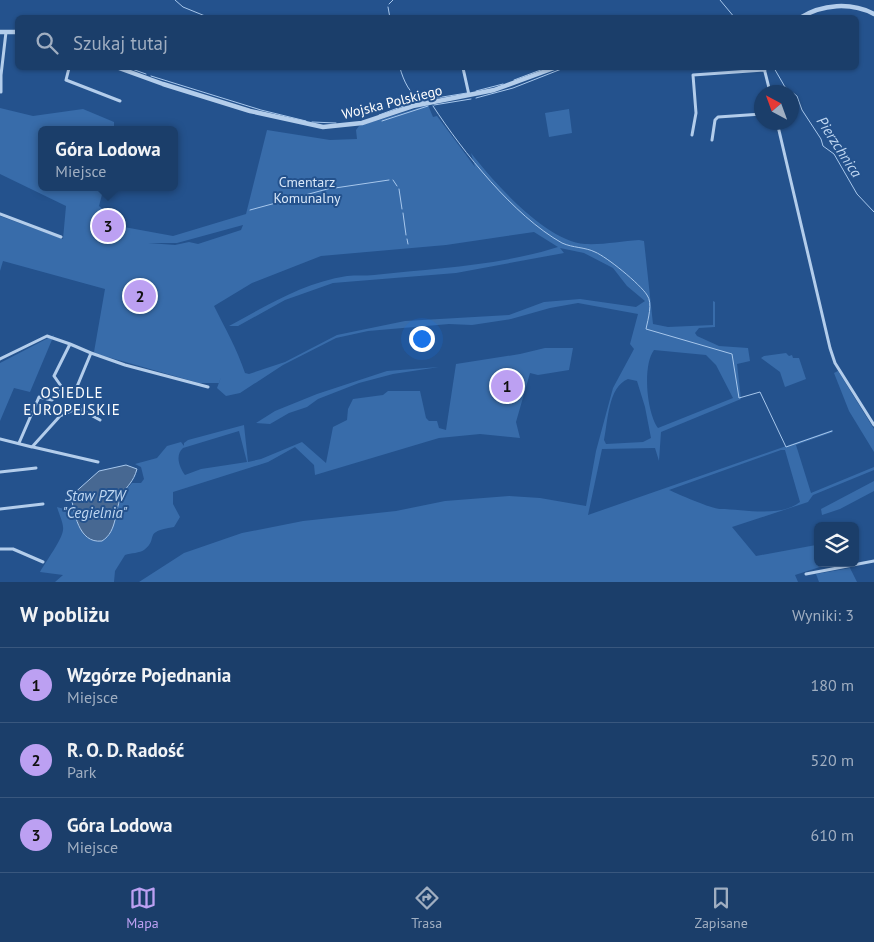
<!DOCTYPE html>
<html lang="pl">
<head>
<meta charset="utf-8">
<style>
  body { margin:0; font-family:"PT Sans",sans-serif; background:#284972; color:#f1f3f6 }
  .controls { position:absolute; right:15px; bottom:15px; display:grid; overflow:hidden; border-radius:8px; box-shadow:0 1px 4px #0004 }
  .controls button { width:45px; height:45px; display:grid; place-items:center; padding:0; border:0; border-bottom:1px solid #39577e; background:#1b3e6a; color:#f1f3f6; font:25px sans-serif }
  .compass { position:absolute; left:754px; top:85px; width:45px; height:45px; border-radius:50%; background:#1b3e6a; box-shadow:0 1px 4px #0004; rotate:319deg }
  .you { position:absolute; left:421px; top:338px; width:18px; height:18px; margin:-12px; border:4px solid #fff; border-radius:50%; background:#1a73e8; box-shadow:0 0 0 8px #1a73e833 }
  .badge { display:grid; place-items:center; width:32px; height:32px; border-radius:50%; background:#bca0f2; color:#111; font-size:16px; font-weight:700 }
  .pin { position:absolute; translate:-50% -50%; border:2px solid #fff; box-shadow:0 1px 5px #0006 }
  .popup { position:absolute; left:38px; top:126px; width:140px; height:65px; box-sizing:border-box; display:grid; place-content:center; border-radius:8px; background:#1b3e6a; filter:drop-shadow(0 1px 4px #0005); font-size:16px; white-space:nowrap; color:#a0aec1 }
  .popup b { font-size:19px; color:#f1f3f6 }
  .popup::after { content:''; position:absolute; left:50%; top:100%; margin-left:-10px; border:10px solid transparent; border-top-color:#1b3e6a }
  .list { margin:0; padding:0; list-style:none }
  h2 { display:flex; justify-content:space-between; align-items:center; height:65px; margin:0; padding:0 20px; font-size:21px }
  h2 small { font-size:16px; font-weight:400; color:#a0aec1 }
  .list li { display:grid; grid-template-columns:32px 1fr auto; gap:15px; align-items:center; box-sizing:border-box; height:75px; padding:0 20px; border-top:1px solid #39577e }
  .list b { display:block; font-size:19px; white-space:nowrap }
  .list p { margin:0; font-size:16px; white-space:nowrap; color:#a0aec1 }
  .list em { font-size:16px; font-style:normal; color:#a0aec1 }
  .icon { flex:none; width:28px; height:28px; fill:none; stroke:currentColor; stroke-width:2; stroke-linecap:round; stroke-linejoin:round }
  .map { position:relative; flex:none; width:874px; height:582px; overflow:hidden }
  .search { position:absolute; background:#1b3e6a; box-shadow:0 1px 4px #0004; left:15px; right:15px; top:15px; height:55px; display:flex; align-items:center; gap:12px; box-sizing:border-box; padding:0 18px; border-radius:8px; color:#a0aec1; font-size:19px }
  .sheet { height:290px; background:#1b3e6a }
  nav { display:flex; justify-content:space-around; align-items:center; box-sizing:border-box; height:70px; border-top:1px solid #39577e; background:#1b3e6a; font-size:14px; color:#a0aec1 }
  nav a { display:grid; justify-items:center; gap:2px }
  nav .on { color:#bca0f2 }
  .map>svg:first-child { display:block }
  .green { fill:#386caa; fill-rule:evenodd }
  .water { fill:#476892; stroke:#a7c7ec }
  .lines { fill:none; stroke-linecap:round; stroke-linejoin:round }
  .stream { stroke:#a7c7ec; stroke-width:1 }
  .minor { stroke:#b3cdeb; stroke-width:3 }
  .tertiary { stroke:#b3cdeb; stroke-width:4.5 }
  .labels { text-anchor:middle; stroke-width:4; stroke-linejoin:round; paint-order:stroke }
  .street-label { font-size:14px; fill:#fff; stroke:#24528d }
  .park-label { font-size:14px; fill:#d8e7f8; stroke:#24528d }
  .water-label { font-size:15px; font-style:italic; fill:#bfd7f2; stroke:#24528d }
  .neighbourhood-label { font-size:15px; letter-spacing:1px; fill:#fff; stroke:#24528d }
</style>
</head>
<body>
<div class="map">
<svg width="874" height="582" viewBox="0 0 874 582">
  <rect width="100%" height="100%" fill="#24528d"/>
  <!-- green -->
  <path class="green" d="M 428,105 L 433,117 L 437,116 L 475,167 L 471,153 C 492,180 545,241 585,244 C 603,245 622,241 639,240 L 644,241 L 653,324 L 668,327 L 713,325 L 713,301 L 715,302 L 715,327 L 699,328 L 695,333 L 697,336 L 719,346 L 748,348 L 750,361 L 737,364 L 741,399 L 661,432 L 659,461 L 655,448 L 602,449 L 588,515 L 832,430 L 833,432 L 796,445 L 811,493 L 874,467 L 874,470 L 813,495 L 808,502 L 799,505 L 732,527 L 756,556 L 816,545 L 820,567 L 795,575 L 798,582 L 139,582 L 184,553 L 242,533 L 303,521 L 396,511 L 445,501 L 509,496 L 540,498 L 586,506 L 596,451 L 613,388 L 634,349 L 630,344 L 638,314 L 578,303 L 550,308 L 511,319 L 472,325 L 449,324 L 368,331 L 336,338 L 283,365 L 240,393 L 226,396 L 217,388 L 221,377 L 219,383 L 199,383 L 97,354 L 94,352 L 105,289 L 3,261 L 0,271 L 0,216 L 63,239 L 66,206 L 0,174 L 0,108 L 33,116 L 83,109 L 114,122 L 114,130 L 42,130 L 42,187 L 104,187 L 99,206 L 124,227 L 173,236 L 246,214 L 267,130 L 330,140 L 357,139 L 356,130 L 359,126 ZM 243,225 L 241,230 L 198,244 L 189,242 L 175,245 L 148,243 L 177,243 ZM 534,232 L 558,247 C 498,266 436,268 374,275 C 365,276 356,275 347,276 C 305,282 266,306 229,326 L 238,326 L 285,300 L 333,283 L 456,273 L 564,253 L 560,248 L 584,253 L 613,268 L 627,286 L 645,301 L 636,307 L 580,299 L 544,302 L 509,315 L 405,321 L 337,335 L 285,362 L 249,374 L 245,373 C 237,349 225,328 214,306 L 252,283 L 321,256 L 446,245 ZM 654,350 L 706,355 L 716,365 L 733,398 L 658,428 C 647,413 642,366 654,350 ZM 628,379 L 637,381 L 645,407 L 651,438 L 643,442 L 606,444 L 604,440 C 608,421 608,387 628,379 ZM 781,450 L 785,450 L 800,502 C 780,518 743,509 720,509 C 712,509 678,494 669,490 Z
    M 569,109 L 572,133 L 549,137 L 545,113 Z
    M 54,335 L 30,392 L 14,388 L 0,421 L 0,363 Z
    M 545,348 L 573,348 L 569,370 L 538,375 L 530,373 L 516,422 L 520,438 L 480,434 L 439,438 L 315,475 L 314,465 L 295,447 L 268,462 L 173,492 L 173,504 L 180,517 L 174,527 C 141,532 160,538 144,550 C 140,553 131,553 125,555 L 115,571 L 114,582 L 55,582 L 63,575 L 40,572 C 46,561 62,540 63,530 C 64,524 59,514 57,507 L 74,512 L 79,527 L 94,540 L 109,535 L 123,493 L 132,483 L 141,483 L 144,479 L 141,467 L 135,464 L 157,458 L 167,446 L 181,442 L 184,446 L 184,443 L 188,440 L 244,425 L 248,462 L 261,459 L 302,442 L 326,463 L 333,427 L 347,420 L 348,409 L 353,399 L 383,395 L 388,391 L 420,391 L 426,418 L 429,421 L 437,421 L 439,428 L 446,430 L 456,364 L 520,354 ZM 239,431 L 247,462 L 201,469 L 185,475 C 179,467 175,455 183,448 Z
    M 786,353 L 789,356 L 792,355 L 793,358 L 799,358 L 806,379 L 785,387 L 780,372 L 761,358 L 764,356 Z
    M 439,367 L 393,374 L 359,383 L 318,399 L 307,407 L 289,413 L 270,424 L 256,423 L 275,411 L 317,394 L 387,371 Z
    M 838,371 L 874,429 L 874,452 L 849,411 L 834,373 Z
    M 874,481 L 874,491 L 840,509 L 822,515 L 821,509 Z
    M 850,568 L 857,582 L 819,582 L 816,574 Z"/>
  <!-- water -->
  <path class="water" d="M 126,465 L 137,469 C 133,483 128,484 122,495 C 114,510 118,531 102,541 C 78,544 74,511 71,496 L 99,471 Z"/>
  <g class="lines">
    <!-- stream -->
    <path class="stream" d="M 175,0 L 183,7 L 210,18
      M 720,0 L 735,18
      M 389,4 L 393,0
      M 388,7 L 390,18
      M 129,68 L 146,74
      M 400,68 C 403,79 410,97 423,100
      M 774,68 L 785,87 L 797,96 L 802,110 L 821,139 L 823,146 L 834,154 L 857,194 L 874,212
      M 151,76 L 261,110 L 306,121
      M 514,80 L 546,68
      M 476,91 L 503,84
      M 476,98 L 513,88 L 564,68
      M 430,99 L 467,93
      M 434,105 L 471,99
      M 433,106 C 463,152 514,216 562,243 C 573,248 585,247 595,252 C 607,257 640,284 647,295 C 653,303 648,319 646,329 L 732,354 L 739,398 L 760,392 L 786,447 L 832,431
      M 379,115 L 406,105 L 428,100
      M 382,121 L 428,106
      M 312,122 L 336,123
      M 393,180 L 397,186
      M 335,188 L 389,180
      M 399,189 L 402,209
      M 250,210 L 331,188
      M 403,213 L 406,235
      M 407,239 L 408,244"/>
    <!-- minor -->
    <path class="minor" d="M 69,68 L 66,80 L 120,101
      M 463,68 L 469,95
      M 764,68 L 770,92
      M 1,92 L 1,75 L 6,32
      M 777,122 L 830,348 L 835,363 L 874,425
      M 692,135 L 696,113 L 693,75 L 765,70
      M 712,140 L 715,120 L 718,117 L 762,114
      M 0,214 L 61,237
      M 91,353 L 125,365 L 208,387
      M 0,359 L 47,336 L 70,344
      M 0,439 L 32,447 L 60,416 L 78,408 L 100,420
      M 19,443 L 39,397 L 52,400 L 61,386 L 54,376 L 70,344 L 91,353 L 76,389
      M 33,447 L 98,462
      M 0,472 L 36,468
      M 0,509 L 43,504
      M 0,549 L 13,549 L 43,562
      M 806,574 L 874,561"/>
    <!-- tertiary -->
    <path class="tertiary" d="M 800,18 C 822,4 851,2 874,14
      M 0,32 L 18,32
      M 119,68 L 163,84 L 250,111 L 323,127 L 362,123 L 413,106 L 494,90 L 554,68"/>
  </g>
  <g class="labels">
    <!-- street labels -->
    <g class="street-label">
      <text transform="translate(392 102) rotate(-14)" y="5">Wojska Polskiego</text>
    </g>
    <!-- park labels -->
    <g class="park-label">
      <text x="307" y="187">Cmentarz<tspan x="307" dy="16">Komunalny</tspan></text>
    </g>
    <!-- water labels -->
    <g class="water-label">
      <text transform="translate(839 147) rotate(57)" y="5">Pierzchnica</text>
      <text x="95" y="501">Staw PZW<tspan x="95" dy="17">"Cegielnia"</tspan></text>
    </g>
    <!-- neighbourhood labels -->
    <g class="neighbourhood-label">
      <text x="72" y="398">OSIEDLE<tspan x="72" dy="17">EUROPEJSKIE</tspan></text>
    </g>
  </g>
</svg>
<div class="controls">
<button><svg class="icon" aria-label="layers" viewBox="0 0 24 24"><path d="M12 4l9 5-9 5-9-5zM3 14l9 5 9-5"/></svg></button>
</div>
<svg class="compass" viewBox="-18 -18 36 36"><path d="M0-13l5 13h-10z" fill="#e53935"/><path d="M0 13l5-13h-10z" fill="#a0aec1"/></svg>
<div class="you"></div>
<div class="pin badge" style="left:507px;top:386px">1</div>
<div class="pin badge" style="left:140px;top:296px">2</div>
<div class="pin badge" style="left:108px;top:226px">3</div>
<div class="popup"><b>Góra Lodowa</b>Miejsce</div>
<div class="search"><svg class="icon" aria-label="search" viewBox="0 0 24 24"><circle cx="10" cy="10" r="6"/><path d="M15 15l6 6"/></svg>Szukaj tutaj</div>
</div>
<section class="sheet">
<h2>W pobliżu<small>Wyniki: 3</small></h2>
<ul class="list">
<li><span class="badge">1</span><div><b>Wzgórze Pojednania</b><p>Miejsce</p></div><em>180 m</em></li>
<li><span class="badge">2</span><div><b>R. O. D. Radość</b><p>Park</p></div><em>520 m</em></li>
<li><span class="badge">3</span><div><b>Góra Lodowa</b><p>Miejsce</p></div><em>610 m</em></li>
</ul>
</section>
<nav>
<a class="on"><svg class="icon" aria-label="map" viewBox="0 0 24 24"><path d="M3 6l6-2 6 2 6-2v14l-6 2-6-2-6 2zM9 4v14M15 6v14"/></svg>Mapa</a>
<a><svg class="icon" aria-label="directions" viewBox="0 0 24 24"><path d="M12 3l9 9-9 9-9-9zM9 14v-3h6M13 9l2 2-2 2"/></svg>Trasa</a>
<a><svg class="icon" aria-label="saved" viewBox="0 0 24 24"><path d="M7 4h10v16l-5-4-5 4z"/></svg>Zapisane</a>
</nav>
</body>
</html>
